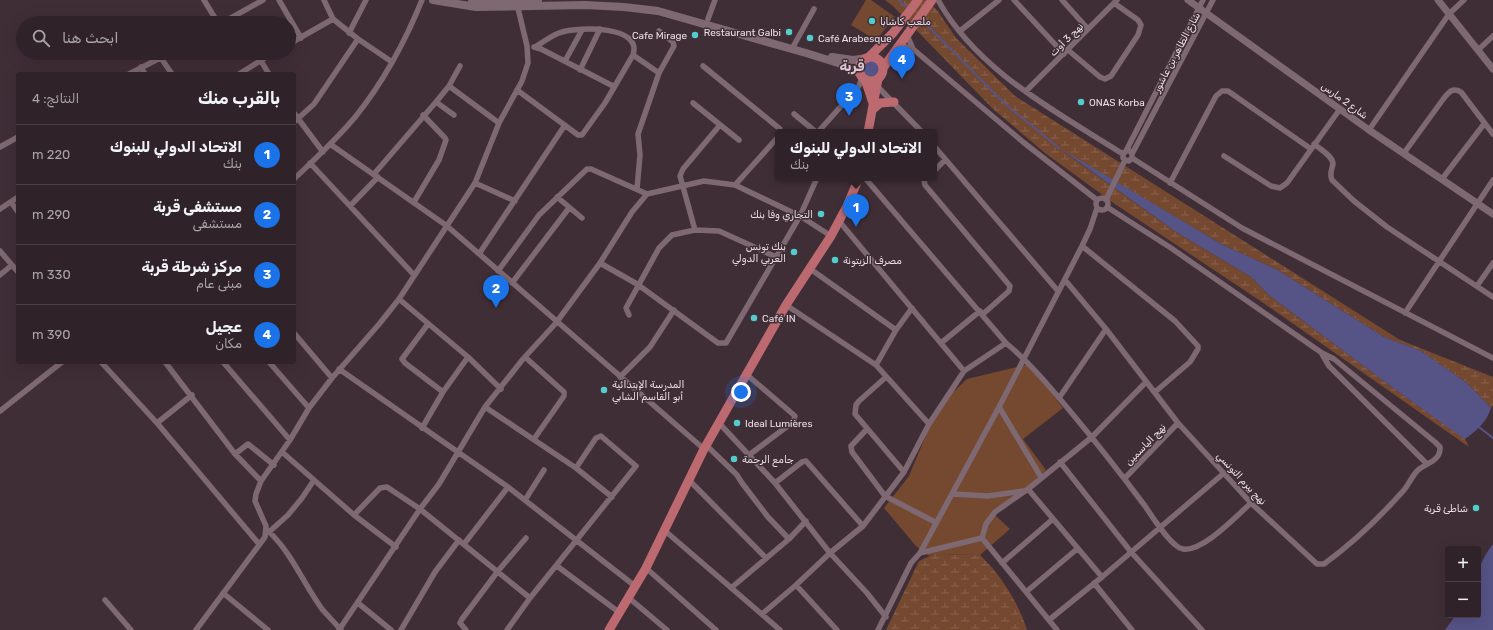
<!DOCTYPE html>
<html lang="ar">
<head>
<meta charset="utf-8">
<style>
  body { margin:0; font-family:Rubik,Vazirmatn,sans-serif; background:#382a31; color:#f1f3f6; direction:rtl }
  .controls { position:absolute; right:12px; bottom:12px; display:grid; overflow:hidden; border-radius:4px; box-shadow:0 4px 16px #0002 }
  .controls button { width:36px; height:36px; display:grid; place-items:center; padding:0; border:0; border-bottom:1px solid #4b3f46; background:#302229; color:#f1f3f6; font:20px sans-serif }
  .you { position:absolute; left:741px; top:392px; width:14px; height:14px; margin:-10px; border:3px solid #fff; border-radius:50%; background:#1a73e8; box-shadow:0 0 0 6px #1a73e833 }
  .badge { display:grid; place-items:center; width:26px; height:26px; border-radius:50%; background:#1a73e8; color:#fff; font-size:13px; font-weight:700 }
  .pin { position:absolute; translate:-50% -33px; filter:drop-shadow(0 1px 2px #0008) }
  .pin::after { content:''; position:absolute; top:21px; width:14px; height:12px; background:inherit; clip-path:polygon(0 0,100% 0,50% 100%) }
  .popup { position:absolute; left:775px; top:129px; width:162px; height:52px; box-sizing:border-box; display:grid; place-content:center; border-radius:4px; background:#302229; filter:drop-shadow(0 1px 3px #0005); font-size:13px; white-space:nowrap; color:#a8a4a8 }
  .popup b { font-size:15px; color:#f1f3f6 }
  .popup::after { content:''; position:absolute; left:50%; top:100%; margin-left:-8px; border:8px solid transparent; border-top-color:#302229 }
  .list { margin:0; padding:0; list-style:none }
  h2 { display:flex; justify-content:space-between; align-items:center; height:52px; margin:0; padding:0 16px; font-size:17px }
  h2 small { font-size:13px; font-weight:400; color:#a8a4a8 }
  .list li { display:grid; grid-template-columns:26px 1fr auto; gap:12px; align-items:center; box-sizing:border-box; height:60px; padding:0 16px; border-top:1px solid #4b3f46 }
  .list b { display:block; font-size:15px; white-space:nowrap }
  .list p { margin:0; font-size:13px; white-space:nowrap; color:#a8a4a8 }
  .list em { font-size:13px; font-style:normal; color:#a8a4a8 }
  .icon { flex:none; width:22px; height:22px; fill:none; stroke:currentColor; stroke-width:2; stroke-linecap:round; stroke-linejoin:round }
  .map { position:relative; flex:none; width:1493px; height:630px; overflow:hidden; direction:ltr }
  .search { position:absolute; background:#302229; box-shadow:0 4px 16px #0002; left:16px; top:16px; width:280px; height:44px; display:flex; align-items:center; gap:10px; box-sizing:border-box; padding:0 14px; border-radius:22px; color:#a8a4a8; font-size:15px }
  .panel { position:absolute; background:#302229; box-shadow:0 4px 16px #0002; left:16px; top:72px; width:280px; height:292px; border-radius:4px; direction:rtl }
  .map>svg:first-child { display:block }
  .green { fill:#754830 }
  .wetland { fill:url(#wetland-marsh) }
  .water { fill:#565387 }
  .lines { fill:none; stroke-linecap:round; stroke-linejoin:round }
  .stream { stroke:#565387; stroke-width:2 }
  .minor { stroke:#7e6973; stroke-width:5.5 }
  .tertiary { stroke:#7e6973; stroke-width:7 }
  .secondary { stroke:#7e6973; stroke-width:8 }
  .trunk { stroke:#bc6a70; stroke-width:9 }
  .poi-dot { fill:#53cdcb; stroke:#402e37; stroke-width:1.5 }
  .labels { text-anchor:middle; stroke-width:3; stroke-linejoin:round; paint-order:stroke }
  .poi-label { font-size:10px; fill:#eadee4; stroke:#402e37; text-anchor:start }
  .street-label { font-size:10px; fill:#eadee4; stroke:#402e37 }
  .district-label { font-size:14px; font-weight:bold; fill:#dcc5d0; stroke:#402e37 }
</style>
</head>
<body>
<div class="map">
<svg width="1493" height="630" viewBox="0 0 1493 630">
  <defs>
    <pattern id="wetland-marsh" width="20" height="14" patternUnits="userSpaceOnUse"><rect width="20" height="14" fill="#754830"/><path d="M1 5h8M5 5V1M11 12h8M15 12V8" fill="none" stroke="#89624e"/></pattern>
  </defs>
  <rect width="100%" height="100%" fill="#402e37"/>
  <!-- green -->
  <path class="green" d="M 866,0 L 871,0 L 895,17 L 876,40 L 851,25 Z
    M 1029,364 L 1063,408 L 1023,439 L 1046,470 L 995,515 L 1010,529 L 980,555 L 934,554 L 929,556 L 916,546 L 884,508 L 909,476 L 929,428 L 951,394 L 967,379 Z"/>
  <!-- wetland -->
  <path class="wetland" d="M 885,0 L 926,0 L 937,10 L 956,38 L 1015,96 L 1400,340 L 1493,377 L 1493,405 L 1491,408 L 1467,383 L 1421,351 L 1384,337 L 1276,269 L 1223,245 L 1063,151 L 1176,232 L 1251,277 L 1270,296 L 1385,382 L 1465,439 L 1469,447 L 1265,304 L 1115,204 L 1045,153 L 992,108 L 893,6 Z
    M 934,554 L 980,555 C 1001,575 1018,602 1027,630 L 886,630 L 919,561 Z"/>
  <!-- water -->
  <path class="water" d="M862 68a9 9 0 1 1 18 0a9 9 0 1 1-18 0Z
    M 1058,147 L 1223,245 L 1276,269 L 1384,337 L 1421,351 L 1467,383 L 1491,408 C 1486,423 1477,430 1465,439 L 1460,436 L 1385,382 L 1270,296 L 1251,277 L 1176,232 Z
    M 1493,544 L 1493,630 L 1445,630 L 1456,615 L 1478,615 C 1478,583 1473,570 1493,544 Z"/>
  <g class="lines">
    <!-- stream -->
    <path class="stream" d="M 899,0 L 908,9
      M 921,19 L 1004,103 L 1059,148
      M 1479,427 L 1493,438"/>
    <!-- minor -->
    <path class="minor" d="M 204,0 L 218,23
      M 279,0 L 301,38
      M 938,0 C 977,71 1057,112 1123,154
      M 1014,0 L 1064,54
      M 1062,0 L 1088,29
      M 236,15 L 240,23
      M 708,19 L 715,0
      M 222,23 L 263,0
      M 960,31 L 999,0
      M 349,33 L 366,0
      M 907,35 L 913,49
      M 358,39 L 392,62
      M 289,44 L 333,19
      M 794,45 L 814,9
      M 899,45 L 913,49 L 1023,142 L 1097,200
      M 534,47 L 541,49 L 613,86
      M 535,47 C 544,42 553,34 562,32 C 579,27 643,25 633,55
      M 1068,50 L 1100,77 L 1105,79 L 1111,76 L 1138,35 L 1141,25 L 1138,20 L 1114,3
      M 1478,50 L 1493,36
      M 256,53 L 269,74
      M 161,58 L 172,74
      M 565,61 L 582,30
      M 703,66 L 780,129 L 780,132
      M 141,67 L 145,74
      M 580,70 L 600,29
      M 129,74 L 170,53
      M 239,74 L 273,53
      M 449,86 L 499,123
      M 877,86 L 922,132
      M 517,90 L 578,135 L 582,135 L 605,103 L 633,55 L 659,73
      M 1026,91 L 1117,0
      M 436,102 L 449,86 L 460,66
      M 693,103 L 739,140
      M 294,113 L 323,152
      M 794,114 L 816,132
      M 294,122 L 314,104 L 358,39 L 333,19 L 324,0
      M 1369,130 L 1449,14 L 1464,0
      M 818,132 L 859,86 L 862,77
      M 330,144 L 447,226 L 704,449
      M 1314,144 C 1320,149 1333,156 1333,164 C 1332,170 1329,173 1332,180 L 1354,201 L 1387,227 L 1493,297
      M 934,146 L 1058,291
      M 0,147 L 18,137
      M 1126,151 L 1203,0
      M 1404,153 L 1444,98 C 1449,92 1453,87 1461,92 L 1493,134
      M 1132,154 L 1213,0
      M 1224,156 L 1271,186 L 1280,188 L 1287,183 L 1340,109
      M 1132,158 L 1129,161 L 1125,160 L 1123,158 L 1123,154 L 1126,151 L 1130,151 L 1132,154 L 1132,158 L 1242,228 L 1493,358
      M 310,163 L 414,275
      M 934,171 L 945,160
      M 374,174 L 436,102 L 454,115
      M 865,178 L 1006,343 C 1030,363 1050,387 1070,411 C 1096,442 1121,474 1145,506 C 1152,516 1171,547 1183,549 C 1203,552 1236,516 1251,503
      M 927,178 L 924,181 L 925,185 L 1010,286 L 1009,291 L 983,314
      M 294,179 C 315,159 337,139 356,116 C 384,81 405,42 422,0
      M 1442,179 L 1484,124
      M 475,183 L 515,201
      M 1170,183 L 1216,96 L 1222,91 L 1228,91 L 1311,149
      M 735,185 L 778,137
      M 637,189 L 640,155 L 638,134 L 659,73 L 674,46 L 673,42 L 659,31
      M 557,197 L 582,218
      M1096 204a6 6 0 1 1 12 0a6 6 0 1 1-12 0Z
      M 1106,200 L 1125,160
      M 11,202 L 18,212
      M 414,202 L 439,160 L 446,140 L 445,138 L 423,115
      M 350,206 L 378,177
      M 0,209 L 18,197
      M 839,221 L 964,371
      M 695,230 L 680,176 L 683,169 L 720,125
      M 1082,246 L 1175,321 L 1198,346 L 1198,349 L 1190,362 L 1155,392
      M 0,251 L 18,272
      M 479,254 L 565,125
      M 600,263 L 637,284 L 718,343 L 726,343 L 800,216 L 817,178
      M 809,268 L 896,330
      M 498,271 L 539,215 L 587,169 L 591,169 L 647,194
      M 0,275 L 12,265
      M 1065,280 L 1106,329 L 1178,423 L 1251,503 L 1317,564 L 1324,564 C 1353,543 1380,517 1404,490 C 1409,484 1412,476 1418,470 C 1426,463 1441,461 1440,447 L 1435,442 L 1334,359 L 1322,353 L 1171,248 L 1107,207
      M 512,283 L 569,208
      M 1477,286 L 1493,263
      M 399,299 L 468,357 L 501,389
      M 786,305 L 876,365 L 929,424
      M 1405,313 L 1493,180
      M 629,315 L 626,308 L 659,248 L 672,235 L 695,230 L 719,231 L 776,257
      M 428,324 L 402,359 L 405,363 L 443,392
      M 294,333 L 332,378
      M 941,343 L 980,311
      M 1322,354 L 1329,366 L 1427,464
      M 525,357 L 564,392 L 564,396 L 534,439
      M 101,362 L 157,423
      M 165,362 L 235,454 L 261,481
      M 223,362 L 290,440
      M 269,362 L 309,408
      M 876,365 L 896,330 L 912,308
      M 339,369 L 508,487 L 635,586
      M 746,374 L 795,416 L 793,422 L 749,455
      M 620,377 L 650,347 L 674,310
      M 886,377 L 859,401 L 856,405 L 855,414 L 904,472
      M 192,395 L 157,423 L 259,544
      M 1059,398 L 1106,329
      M 485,407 L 576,468 L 612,497
      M 999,407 L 1041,477
      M 0,411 L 62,362
      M 719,423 L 775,483 L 830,553 L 867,593 L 886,617
      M 422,428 L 443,392 L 468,357
      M 867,429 L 851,446 L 852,452 L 885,496 L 935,522
      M 706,445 L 737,475 L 742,483 L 768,517 L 789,539
      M 282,452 L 354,515 L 396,547
      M 235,454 L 248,444 L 274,465
      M 1060,462 L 1131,552 L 1202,630
      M 1125,478 L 1178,423
      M 688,479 L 766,558
      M 775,483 L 802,462 L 806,461 L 863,526
      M 1028,489 L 1102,577
      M 952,494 L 988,496 L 1023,491
      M 525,500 L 544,470
      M 354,515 L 380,488 L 387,487 L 420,509 L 530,598
      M 267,530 C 291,551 303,583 322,609 C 328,616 335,623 341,630
      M 664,530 L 780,630
      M 269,532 L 288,515 L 302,498 L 314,480
      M 982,538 L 986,524 L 995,512 L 1028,489 L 1092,437 L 1146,382
      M 982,538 L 1057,630
      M 464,544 L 508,487
      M 920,553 L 982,538
      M 1002,563 L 1053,519
      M 557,566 L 620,613
      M 646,568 L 716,630
      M 1094,583 L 1132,630
      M 796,585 L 837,630
      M 731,588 L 789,539 L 806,521
      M 1026,592 L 1077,549
      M 223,593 L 268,630
      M 629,598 L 667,630
      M 105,600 L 131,630
      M 358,603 L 391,630
      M 762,614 L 796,585 L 830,553 L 863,526 L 904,472 L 929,424 L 964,371 L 1006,343
      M 1049,620 L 1102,577 L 1224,473
      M 196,630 L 265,537 L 266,526 L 255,501 L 256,494 L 261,481 L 290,440 L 309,408 L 332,378 L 380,323 L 399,299 L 475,183 L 499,123 L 522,81 L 528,63 L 527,46 L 517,4
      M 339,630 L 420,509 L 439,484 L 485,407 L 523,359 L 556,323 L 600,263 L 632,212 L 647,194 L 704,181 L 735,185 L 800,216 L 831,236
      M 401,630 L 435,572 L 459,540
      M 466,630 L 460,623 L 462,619 L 498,571 L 526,538
      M 507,630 L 530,598 L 636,466 L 601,436 L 596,438 L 576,468
      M 878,630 L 911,563 L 920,553 L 999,407 L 1082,246 L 1090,229 L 1097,208"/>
    <!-- tertiary -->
    <path class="tertiary" d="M 1188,0 L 1369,130 L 1493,214
      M 1438,0 L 1493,69"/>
    <!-- secondary -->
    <path class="secondary" d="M 433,0 L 476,7 L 585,5 L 624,7 L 658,11 L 806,53 L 838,63 L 861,74
      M 472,0 L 538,1
      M 832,57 L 853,60 L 867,58"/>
    <!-- trunk -->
    <path class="trunk" d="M859 69a12 12 0 1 1 24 0a12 12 0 1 1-24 0Z
      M 868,58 L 893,33 L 918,0
      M 883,68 L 932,0
      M 865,79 L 873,103
      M 872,110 L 880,103 L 894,102
      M 868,132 L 878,79
      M 609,630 L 646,568 L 704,449 L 786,305 L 831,236 L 847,206 L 859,178"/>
  </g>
  <!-- markers -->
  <g class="poi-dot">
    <circle cx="872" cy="21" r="4"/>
    <circle cx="789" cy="32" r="4"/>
    <circle cx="695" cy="35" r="4"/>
    <circle cx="810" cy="38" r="4"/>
    <circle cx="1081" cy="102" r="4"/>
    <circle cx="821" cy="214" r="4"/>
    <circle cx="794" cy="252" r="4"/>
    <circle cx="835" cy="260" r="4"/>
    <circle cx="754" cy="318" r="4"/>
    <circle cx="604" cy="390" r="4"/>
    <circle cx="737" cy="423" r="4"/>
    <circle cx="734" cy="459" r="4"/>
    <circle cx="1476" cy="508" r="4"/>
  </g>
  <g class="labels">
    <!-- poi labels -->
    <g class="poi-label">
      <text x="880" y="25">ملعب كاشابا</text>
      <text x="781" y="36" text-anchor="end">Restaurant Galbi</text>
      <text x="687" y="39" text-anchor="end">Cafe Mirage</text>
      <text x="818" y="42">Café Arabesque</text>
      <text x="1089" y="106">ONAS Korba</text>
      <text x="813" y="218" text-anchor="end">التجاري وفا بنك</text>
      <text x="786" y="250" text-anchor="end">بنك تونس<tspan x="786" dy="12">العربي الدولي</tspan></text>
      <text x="843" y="264">مصرف الزيتونة</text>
      <text x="762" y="322">Café IN</text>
      <text x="612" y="388">المدرسة الإبتدائية<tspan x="612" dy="12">أبو القاسم الشابي</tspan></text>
      <text x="745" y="427">Ideal Lumières</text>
      <text x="742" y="463">جامع الرحمة</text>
      <text x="1468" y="512" text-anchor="end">شاطئ قربة</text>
    </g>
    <!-- street labels -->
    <g class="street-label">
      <text transform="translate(1066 39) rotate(-45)" y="4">نهج 3 أوت</text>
      <text transform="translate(1176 52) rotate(-62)" y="4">شارع الطاهر بن عاشور</text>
      <text transform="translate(1345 100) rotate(36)" y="4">شارع 2 مارس</text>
      <text transform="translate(1145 444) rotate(-46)" y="4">نهج الياسمين</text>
      <text transform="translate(1242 478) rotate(47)" y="4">نهج بيرم التونسي</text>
    </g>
    <!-- district labels -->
    <g class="district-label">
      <text x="852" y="71">قربة</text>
    </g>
  </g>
</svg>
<div class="controls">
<button>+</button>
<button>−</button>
</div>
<div class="you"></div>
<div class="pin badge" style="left:856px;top:227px">1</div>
<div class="popup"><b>الاتحاد الدولي للبنوك</b>بنك</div>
<div class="pin badge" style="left:496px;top:308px">2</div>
<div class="pin badge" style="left:849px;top:116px">3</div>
<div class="pin badge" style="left:902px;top:79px">4</div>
<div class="search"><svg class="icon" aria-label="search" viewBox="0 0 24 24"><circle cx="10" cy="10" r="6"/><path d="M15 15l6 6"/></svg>ابحث هنا</div>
<section class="panel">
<h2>بالقرب منك<small>النتائج: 4</small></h2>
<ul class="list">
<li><span class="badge">1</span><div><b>الاتحاد الدولي للبنوك</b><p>بنك</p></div><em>220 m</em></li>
<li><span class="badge">2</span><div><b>مستشفى قربة</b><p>مستشفى</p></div><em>290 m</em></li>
<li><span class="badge">3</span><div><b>مركز شرطة قربة</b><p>مبنى عام</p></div><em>330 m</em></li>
<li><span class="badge">4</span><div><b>عجيل</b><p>مكان</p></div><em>390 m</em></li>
</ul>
</section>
</div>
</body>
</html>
